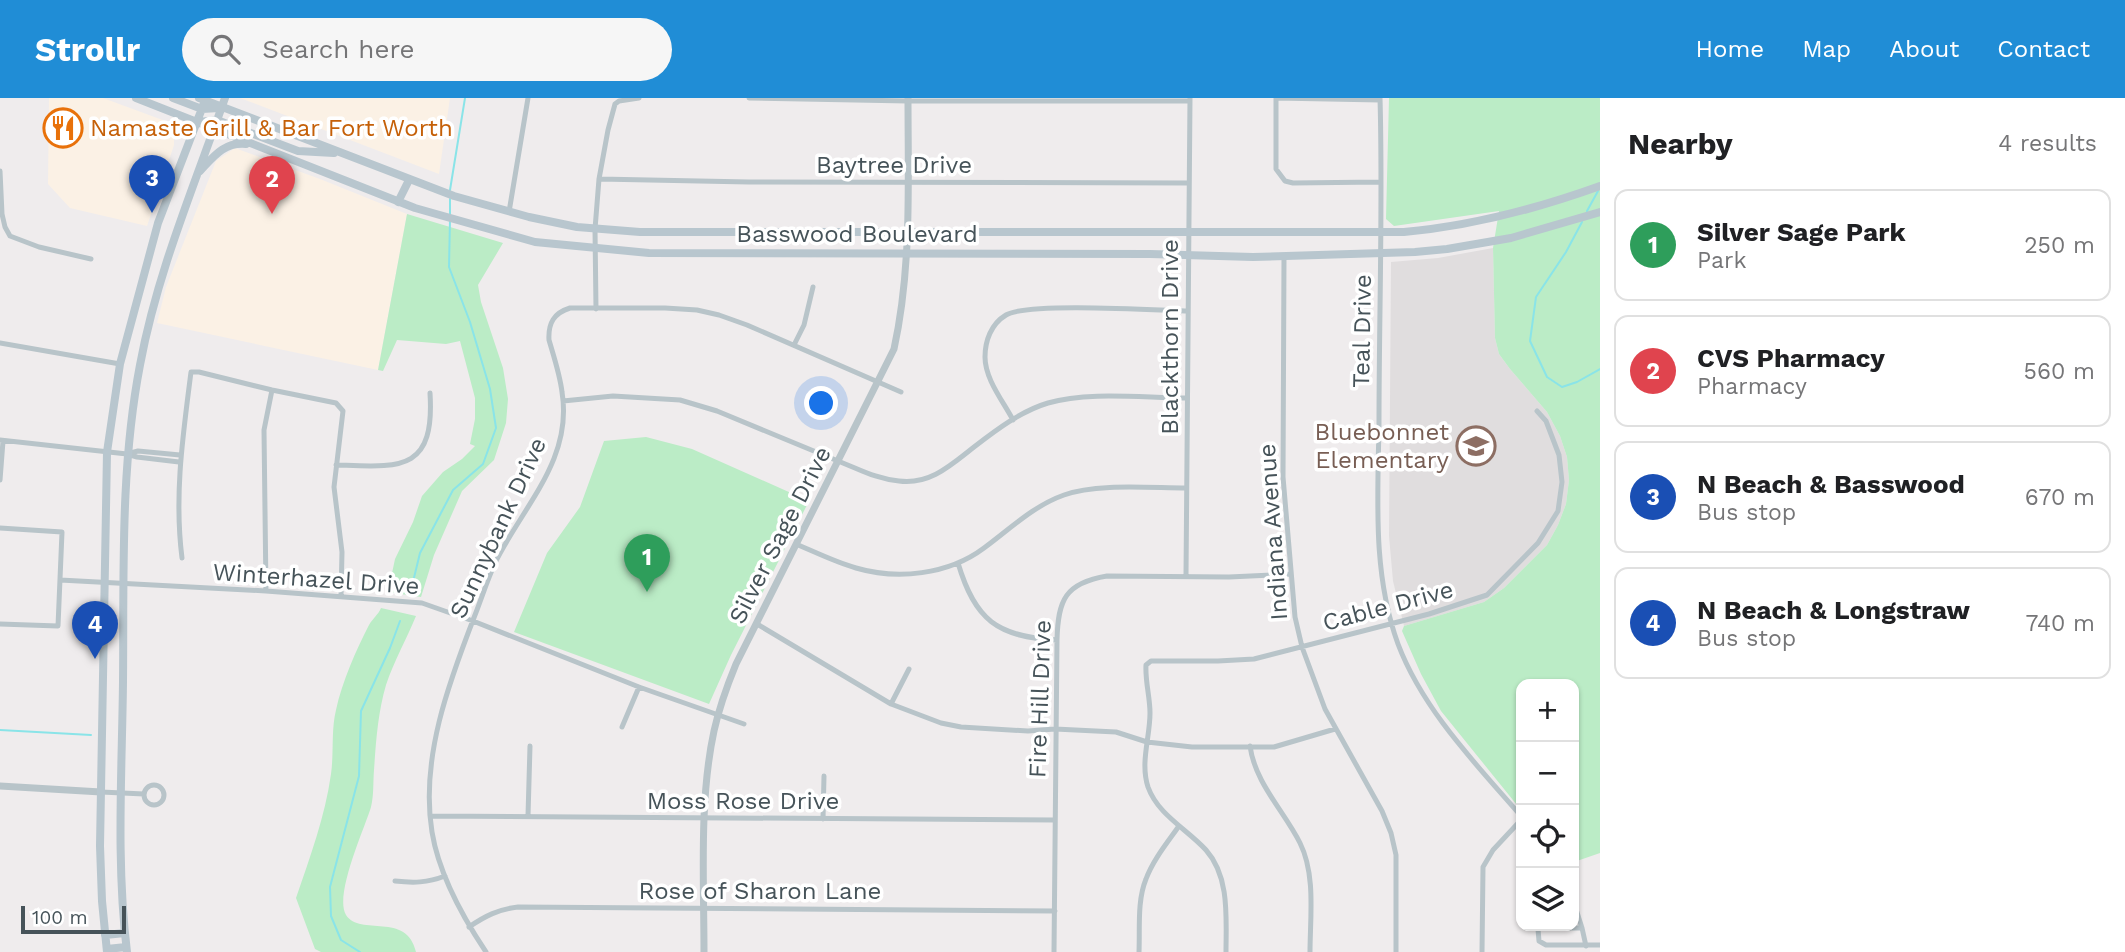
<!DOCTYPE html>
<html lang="en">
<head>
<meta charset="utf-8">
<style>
  body { margin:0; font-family:"Work Sans",sans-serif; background:#f6f6f6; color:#202124 }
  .controls { position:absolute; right:21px; bottom:21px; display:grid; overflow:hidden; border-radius:14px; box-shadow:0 2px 5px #0004 }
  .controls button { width:63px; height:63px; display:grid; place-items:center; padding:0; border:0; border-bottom:2px solid #e0e0e0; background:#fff; color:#202124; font:35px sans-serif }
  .scale { position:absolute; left:21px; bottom:18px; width:105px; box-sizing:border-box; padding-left:7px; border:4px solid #465359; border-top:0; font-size:19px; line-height:24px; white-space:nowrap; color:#465359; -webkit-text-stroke:5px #fff; paint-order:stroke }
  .you { position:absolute; left:822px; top:306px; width:24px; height:24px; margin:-18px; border:5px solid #fff; border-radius:50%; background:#1a73e8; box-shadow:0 0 0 10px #1a73e833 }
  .badge { display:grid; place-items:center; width:46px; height:46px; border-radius:50%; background:#208dd6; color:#fff; font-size:23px; font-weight:700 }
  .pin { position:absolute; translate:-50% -58px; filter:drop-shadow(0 2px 4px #0008) }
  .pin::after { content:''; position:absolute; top:37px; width:24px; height:21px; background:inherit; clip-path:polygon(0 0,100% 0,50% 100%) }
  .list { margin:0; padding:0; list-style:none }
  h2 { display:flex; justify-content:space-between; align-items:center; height:91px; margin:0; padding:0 28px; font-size:30px }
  h2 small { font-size:23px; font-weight:400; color:#757577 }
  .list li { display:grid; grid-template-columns:46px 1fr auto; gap:21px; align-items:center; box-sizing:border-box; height:112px; margin:0 14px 14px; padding:0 14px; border:2px solid #e0e0e0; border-radius:14px }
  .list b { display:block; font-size:26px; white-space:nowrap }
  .list p { margin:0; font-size:23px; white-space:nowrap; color:#757577 }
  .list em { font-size:23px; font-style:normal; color:#757577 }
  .icon { flex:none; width:38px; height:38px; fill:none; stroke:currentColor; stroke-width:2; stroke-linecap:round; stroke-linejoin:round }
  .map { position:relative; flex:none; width:1600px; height:854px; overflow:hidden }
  header { display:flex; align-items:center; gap:42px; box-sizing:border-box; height:98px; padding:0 35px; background:#208dd6; color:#fff }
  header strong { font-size:33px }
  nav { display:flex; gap:38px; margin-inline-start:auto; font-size:24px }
  .search { width:490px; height:63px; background:#f6f6f6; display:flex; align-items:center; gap:18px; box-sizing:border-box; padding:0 24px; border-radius:38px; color:#757577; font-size:26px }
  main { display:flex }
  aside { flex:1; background:#fff }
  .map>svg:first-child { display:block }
  .commercial { fill:#fbf1e5 }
  .education { fill:#e0ddde }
  .green { fill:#bbecc6 }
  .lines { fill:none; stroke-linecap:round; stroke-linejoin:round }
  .stream { stroke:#8ae4e8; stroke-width:2 }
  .minor { stroke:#b8c4c9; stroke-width:5 }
  .tertiary { stroke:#b8c4c9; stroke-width:7 }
  .secondary { stroke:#b8c6ce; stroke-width:8 }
  .labels { text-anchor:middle; stroke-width:7; stroke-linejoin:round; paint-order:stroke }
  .food-label { font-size:24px; fill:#c56008; stroke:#fff; text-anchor:start }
  .street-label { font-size:24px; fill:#465359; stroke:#fff }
  .education-label { font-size:24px; fill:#785e54; stroke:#fff; text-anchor:end }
</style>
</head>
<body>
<header>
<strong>Strollr</strong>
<div class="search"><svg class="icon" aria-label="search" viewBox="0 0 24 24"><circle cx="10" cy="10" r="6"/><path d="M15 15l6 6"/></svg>Search here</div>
<nav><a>Home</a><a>Map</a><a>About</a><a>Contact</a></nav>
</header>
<main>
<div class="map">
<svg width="1600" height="854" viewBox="0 0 1600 854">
  <rect width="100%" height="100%" fill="#efeced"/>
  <!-- commercial -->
  <path class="commercial" d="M 49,0 L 103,0 L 168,24 L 174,32 L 174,47 L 147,128 L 70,110 L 48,86 Z
    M 240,0 L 450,0 L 439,76 Z
    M 235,50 L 320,81 L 407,116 L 378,272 L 157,225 L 166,189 L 216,63 Z"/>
  <!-- education -->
  <path class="education" d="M 1493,150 L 1495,240 L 1499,256 L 1510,271 L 1547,314 L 1560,338 L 1567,359 L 1569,382 L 1566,406 L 1558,427 L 1547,447 L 1504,490 L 1484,504 L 1404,528 L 1393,483 L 1389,438 L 1391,164 L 1438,160 Z"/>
  <!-- green -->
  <path class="green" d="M 1389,0 L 1600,0 L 1600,755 L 1574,764 L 1574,586 L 1521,586 L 1521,712 L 1441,613 L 1421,576 L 1402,533 L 1404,528 L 1484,504 L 1504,490 L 1547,447 L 1558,427 L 1566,406 L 1569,382 L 1567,359 L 1560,338 L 1547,314 L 1510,271 L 1499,256 L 1495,240 L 1493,150 L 1499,113 L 1394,128 L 1386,121 Z
    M 407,116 L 503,145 L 478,187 L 481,204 L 503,270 L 508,301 L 506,325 L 494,362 L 462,393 L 434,457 L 421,499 L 388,494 L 395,461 L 413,424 L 422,398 L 443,374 L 462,361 L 475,348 L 470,346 L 475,321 L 475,300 L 460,243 L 446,246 L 397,242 L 383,273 L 378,272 Z
    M 646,339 L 692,351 L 809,403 L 731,557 L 709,606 L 514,534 L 547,455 L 580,409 L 604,343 Z
    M 381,510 L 416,518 C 407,540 394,563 386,587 C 378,614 376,643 374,672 C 373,684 374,697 371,709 C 364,732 334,797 346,817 C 360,839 407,813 416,854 L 321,854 L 315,851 L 296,800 C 310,759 325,719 331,676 C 334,655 331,632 336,612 C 342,584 356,552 369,527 C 373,520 378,517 381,510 Z"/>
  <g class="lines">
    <!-- stream -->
    <path class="stream" d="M 450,92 L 465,0
      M 1587,113 L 1598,93
      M 450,117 L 450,101
      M 1582,124 L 1566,154 L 1536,199 L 1530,243 L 1547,279 L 1562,289 L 1577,284 L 1600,271
      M 411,492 L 420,455 L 453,392 L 483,366 L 496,330 L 490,291 L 470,224 L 449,169 L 450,122
      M 0,632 L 91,637
      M 360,854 L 341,842 L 331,818 L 330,789 L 359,678 L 361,613 L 390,550 L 400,523"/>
    <!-- minor -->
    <path class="minor" d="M 749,0 L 908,3 L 1190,3
      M 1276,0 L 1276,71 L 1285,83 L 1293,85 L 1380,84
      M 1276,0 L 1380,2
      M 1380,0 C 1383,108 1379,216 1379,325 C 1378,398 1372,475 1398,546 C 1423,612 1476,666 1521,718
      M 0,73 L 2,116 L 5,129 L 10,138 L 39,149 L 91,161
      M 599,81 L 749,84 L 1189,85
      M 509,114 L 528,0
      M 1284,158 L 1283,379 L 1295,519 L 1302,549 L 1325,611 L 1382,713 L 1391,735 L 1396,757 L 1396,854
      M 596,211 L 595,131 L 599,81 L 608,32 L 615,6 L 619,3 L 639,0
      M 0,245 L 120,266
      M 794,247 L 804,227 L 813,189
      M 563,303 L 613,298 L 680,302 L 717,313 L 838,363 C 859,371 876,381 899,383 C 930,387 951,367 974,349 C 996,332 1021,313 1048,305 C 1088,293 1144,300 1187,300
      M 1013,322 C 1003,303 985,281 985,259 C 985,243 991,226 1006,217 C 1027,204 1155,212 1188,213
      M 0,342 L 127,356 L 137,359 L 179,364
      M 127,356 L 138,353 L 180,357
      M 336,367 C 399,369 435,375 430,295
      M 0,382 L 3,343
      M 0,430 L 62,434 L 58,528 L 0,526
      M 796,446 C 815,454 835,464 856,470 C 897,482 948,477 984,450 C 1010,431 1033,408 1064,397 C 1096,385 1151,390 1186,390
      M 182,460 C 174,397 183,337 191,274 L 199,274 L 272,292 L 336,305 L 343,313 L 334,389 L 342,454 L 341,498
      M 958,465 C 975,522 997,539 1057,542
      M 1186,478 L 1190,0
      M 60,482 L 266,493 L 422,505 L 473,523 L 639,589 L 744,626
      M 266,493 L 264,332 L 272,292
      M 757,526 L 891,606 L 941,625 L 961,629 L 1028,633 L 1055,631 L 1116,634 L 1147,644 L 1192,649 L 1274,649 L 1335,631
      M 891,606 L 909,571
      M 622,629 L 639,589
      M 1250,648 C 1255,685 1284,713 1300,745 C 1316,777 1310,820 1310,854
      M144 697a10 10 0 1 1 20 0a10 10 0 1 1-20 0Z
      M 101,694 L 144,696
      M 430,718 L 1055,722
      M 528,718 L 530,648
      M 823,721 L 824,678
      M 395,783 C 413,785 427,785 445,778
      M 1574,805 L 1582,830 L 1586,848
      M 469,829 C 485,818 499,811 518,809 L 1055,813
      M 1582,830 L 1540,830 L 1538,831 L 1539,843 L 1546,847 L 1600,847
      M 486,854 C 462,818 439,777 432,734 C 420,661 449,584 475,517 C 482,499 488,480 496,463 C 524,407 573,361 562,294 C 560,277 554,259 549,242 C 548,225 554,215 570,210 L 665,210 L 697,212 L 719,217 L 747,227 L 901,294
      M 1054,854 L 1057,542 C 1058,502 1065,485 1107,478 L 1229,479 L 1290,476
      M 1139,854 C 1140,830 1137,803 1146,781 C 1153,762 1167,745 1179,728
      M 1226,854 C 1226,820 1230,779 1206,752 C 1187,731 1158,717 1148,689 C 1140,664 1150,640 1150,615 C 1150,599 1145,583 1146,567 L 1151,563 L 1218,563 L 1254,561 L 1429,516 L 1487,497 L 1538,445 L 1558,413 L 1562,384 L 1559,357 L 1546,323 L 1537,313
      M 1482,854 L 1483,769 L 1493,752 L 1521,722"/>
    <!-- tertiary -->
    <path class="tertiary" d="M 0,688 L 101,694
      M 704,854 C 704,783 699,702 714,633 C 719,610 727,588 736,566 L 894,251 C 912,169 908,84 908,0"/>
    <!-- secondary -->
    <path class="secondary" d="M 136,0 L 415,110 L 535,144 L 649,155 L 1150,156 L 1253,159 L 1415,154 L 1447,151 L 1511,140 L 1600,114
      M 173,0 L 202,11 L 219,10
      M 199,0 L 454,98 L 529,119 L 577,129 L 640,134 L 1404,134 C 1472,128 1536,111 1600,88
      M 199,24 L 217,22 L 298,53 L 334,55
      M 200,73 C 214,58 224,44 246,46
      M 398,104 L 409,82
      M 105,837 L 125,835
      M 107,851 L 126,849
      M 107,854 L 102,803 L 100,748 L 107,354 L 120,266 L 158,125 L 206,0
      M 127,854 C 116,764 122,674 123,584 C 124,478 120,371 140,267 C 157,175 194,88 225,0"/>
  </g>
  <!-- icons -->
  <defs>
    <g id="restaurant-ring" transform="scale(2.0125)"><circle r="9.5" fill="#fff" stroke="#e8710a" stroke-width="1.5"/><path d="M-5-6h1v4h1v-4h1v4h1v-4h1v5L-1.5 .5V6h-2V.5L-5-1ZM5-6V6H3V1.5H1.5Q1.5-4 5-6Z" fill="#e8710a"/></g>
    <g id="school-ring" transform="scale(2.0125)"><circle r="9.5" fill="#fff" stroke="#8d6e63" stroke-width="1.5"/><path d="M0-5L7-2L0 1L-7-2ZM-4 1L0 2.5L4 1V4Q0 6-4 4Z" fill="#8d6e63"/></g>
  </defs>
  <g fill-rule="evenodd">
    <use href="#restaurant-ring" x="63" y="30"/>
    <use href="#school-ring" x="1476" y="348"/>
  </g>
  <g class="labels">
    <!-- food labels -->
    <g class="food-label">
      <text x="90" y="38">Namaste Grill &amp; Bar Fort Worth</text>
    </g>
    <!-- street labels -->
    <g class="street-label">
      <text x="894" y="75">Baytree Drive</text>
      <text x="857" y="144">Basswood Boulevard</text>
      <text transform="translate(1362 233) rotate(-89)" y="8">Teal Drive</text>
      <text transform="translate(1170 239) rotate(-90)" y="8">Blackthorn Drive</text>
      <text transform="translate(498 430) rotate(-65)" y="8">Sunnybank Drive</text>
      <text transform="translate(1273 434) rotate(-94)" y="8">Indiana Avenue</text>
      <text transform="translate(780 437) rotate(-63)" y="8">Silver Sage Drive</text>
      <text transform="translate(316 481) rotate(4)" y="8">Winterhazel Drive</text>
      <text transform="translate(1388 508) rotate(-15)" y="8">Cable Drive</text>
      <text transform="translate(1040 601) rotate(-88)" y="8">Fire Hill Drive</text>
      <text x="743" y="711">Moss Rose Drive</text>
      <text x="760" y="801">Rose of Sharon Lane</text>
    </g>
    <!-- education labels -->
    <g class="education-label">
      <text x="1449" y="342">Bluebonnet<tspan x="1449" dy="28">Elementary</tspan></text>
    </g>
  </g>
</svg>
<div class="controls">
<button>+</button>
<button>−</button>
<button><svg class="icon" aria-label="locate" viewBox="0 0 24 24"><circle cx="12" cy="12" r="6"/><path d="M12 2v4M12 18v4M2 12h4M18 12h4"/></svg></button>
<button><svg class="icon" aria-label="layers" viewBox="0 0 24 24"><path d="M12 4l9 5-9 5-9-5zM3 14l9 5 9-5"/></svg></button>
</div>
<div class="scale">100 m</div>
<div class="you"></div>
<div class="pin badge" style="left:647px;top:494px;background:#2e9e5b">1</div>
<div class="pin badge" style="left:272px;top:116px;background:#e0444e">2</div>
<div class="pin badge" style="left:152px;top:115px;background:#1a4fb4">3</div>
<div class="pin badge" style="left:95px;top:561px;background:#1a4fb4">4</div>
</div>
<aside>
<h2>Nearby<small>4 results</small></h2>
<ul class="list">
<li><span class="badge" style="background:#2e9e5b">1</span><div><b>Silver Sage Park</b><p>Park</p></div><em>250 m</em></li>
<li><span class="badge" style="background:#e0444e">2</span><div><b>CVS Pharmacy</b><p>Pharmacy</p></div><em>560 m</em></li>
<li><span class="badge" style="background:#1a4fb4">3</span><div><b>N Beach &amp; Basswood</b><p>Bus stop</p></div><em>670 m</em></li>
<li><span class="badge" style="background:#1a4fb4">4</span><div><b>N Beach &amp; Longstraw</b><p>Bus stop</p></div><em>740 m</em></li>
</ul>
</aside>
</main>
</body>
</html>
